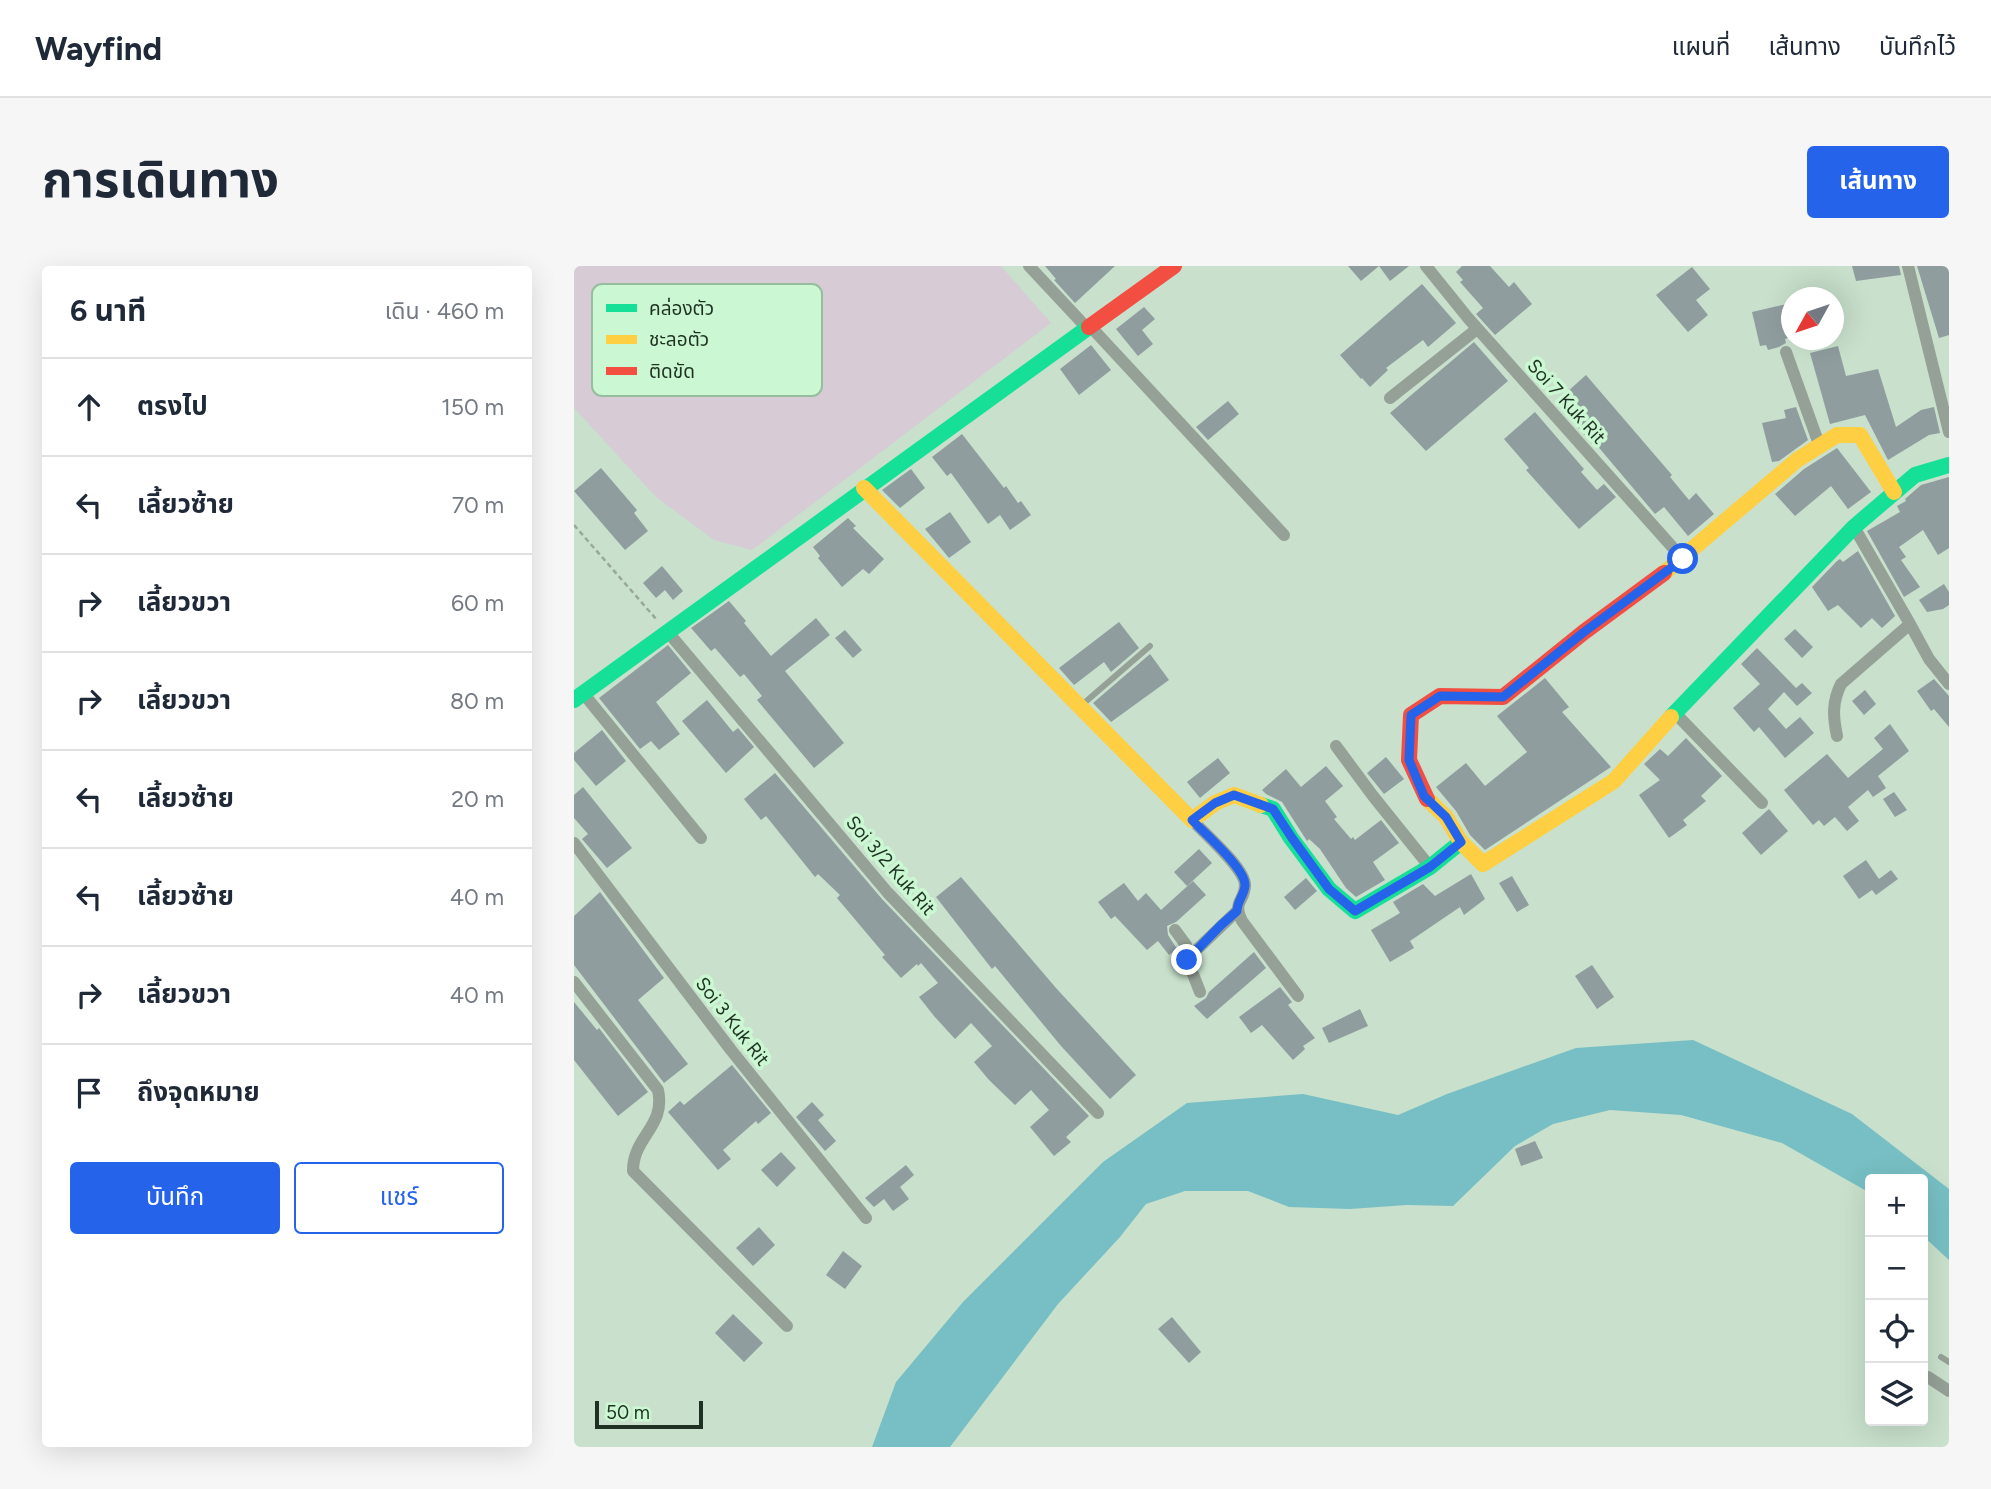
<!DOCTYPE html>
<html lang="th">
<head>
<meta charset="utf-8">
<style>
  body { margin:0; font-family:Figtree,"Noto Sans Thai",sans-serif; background:#f6f6f7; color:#1f2937 }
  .controls { position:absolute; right:21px; bottom:21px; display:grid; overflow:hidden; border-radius:7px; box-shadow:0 7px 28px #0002 }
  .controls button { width:63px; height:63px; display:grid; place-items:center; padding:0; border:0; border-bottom:2px solid #e0e1e3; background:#fff; color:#1f2937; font:35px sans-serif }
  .compass { position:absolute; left:1207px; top:21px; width:63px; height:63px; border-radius:50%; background:#fff; box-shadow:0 7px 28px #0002; rotate:230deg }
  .scale { position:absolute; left:21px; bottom:18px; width:108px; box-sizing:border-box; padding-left:7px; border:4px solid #1f3123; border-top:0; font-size:19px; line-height:24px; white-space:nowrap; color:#1f3123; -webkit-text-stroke:5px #cbf8d2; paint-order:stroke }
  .stop { position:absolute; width:21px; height:21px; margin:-16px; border:5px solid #2563eb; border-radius:50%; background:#fff }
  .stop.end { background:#2563eb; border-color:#fff; box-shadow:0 2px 7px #0008 }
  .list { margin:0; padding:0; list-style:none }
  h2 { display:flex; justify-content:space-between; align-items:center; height:91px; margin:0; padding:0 28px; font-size:30px }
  h2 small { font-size:23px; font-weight:400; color:#747a83 }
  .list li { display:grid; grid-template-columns:46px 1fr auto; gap:21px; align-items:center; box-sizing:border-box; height:98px; padding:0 28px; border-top:2px solid #e0e1e3 }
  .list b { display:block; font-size:26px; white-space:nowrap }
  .list em { font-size:23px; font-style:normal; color:#747a83 }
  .actions { display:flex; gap:14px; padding:21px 28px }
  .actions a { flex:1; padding:16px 0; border:2px solid #2563eb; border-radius:7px; text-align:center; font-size:24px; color:#2563eb }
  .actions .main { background:#2563eb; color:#fff }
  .icon { flex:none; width:38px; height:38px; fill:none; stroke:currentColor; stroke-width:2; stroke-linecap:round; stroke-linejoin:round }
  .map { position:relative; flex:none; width:1375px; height:1181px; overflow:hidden; border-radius:7px }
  header { display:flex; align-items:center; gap:42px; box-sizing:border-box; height:98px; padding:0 35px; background:#fff; border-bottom:2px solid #e0e1e3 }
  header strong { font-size:33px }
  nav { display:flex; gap:38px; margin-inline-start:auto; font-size:24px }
  .intro { display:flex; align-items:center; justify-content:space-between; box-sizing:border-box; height:168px; padding:0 42px }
  h1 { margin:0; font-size:49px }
  .button { padding:18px 32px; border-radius:7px; background:#2563eb; color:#fff; font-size:24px; font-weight:700 }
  main { display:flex; gap:42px; padding:0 42px }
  aside { flex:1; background:#fff; border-radius:7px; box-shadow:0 7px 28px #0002 }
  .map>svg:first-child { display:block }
  .green { fill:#d7cbd6 }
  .water { fill:#77bfc4 }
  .building { fill:#8f9d9f }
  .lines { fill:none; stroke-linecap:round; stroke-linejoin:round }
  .path { stroke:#9aa79c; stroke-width:2.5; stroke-dasharray:5 3.5; stroke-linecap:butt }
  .lane { stroke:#95a097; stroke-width:6 }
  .street { stroke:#95a097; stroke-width:12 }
  .fast { stroke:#16e098; stroke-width:16 }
  .slow { stroke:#ffcf43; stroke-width:16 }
  .jam { stroke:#f24e42; stroke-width:16 }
  .route { stroke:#2563eb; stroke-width:9 }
  .labels { text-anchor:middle; stroke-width:7; stroke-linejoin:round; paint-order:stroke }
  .street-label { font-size:19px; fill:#1f3123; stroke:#cbf8d2 }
  .key { fill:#cbf8d2; stroke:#97bc9e; stroke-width:2 }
  .key-label { font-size:19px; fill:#1f3123 }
</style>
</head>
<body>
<header>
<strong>Wayfind</strong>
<nav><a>แผนที่</a><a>เส้นทาง</a><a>บันทึกไว้</a></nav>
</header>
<div class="intro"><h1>การเดินทาง</h1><a class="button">เส้นทาง</a></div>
<main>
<aside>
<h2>6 นาที<small>เดิน · 460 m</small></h2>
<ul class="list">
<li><svg class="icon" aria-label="ahead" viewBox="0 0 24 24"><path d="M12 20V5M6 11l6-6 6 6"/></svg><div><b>ตรงไป</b></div><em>150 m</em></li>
<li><svg class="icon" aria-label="left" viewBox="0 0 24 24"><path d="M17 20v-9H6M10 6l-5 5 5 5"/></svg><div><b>เลี้ยวซ้าย</b></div><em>70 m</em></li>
<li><svg class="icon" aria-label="right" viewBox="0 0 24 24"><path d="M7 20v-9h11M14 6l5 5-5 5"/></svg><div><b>เลี้ยวขวา</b></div><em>60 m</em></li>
<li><svg class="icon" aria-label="right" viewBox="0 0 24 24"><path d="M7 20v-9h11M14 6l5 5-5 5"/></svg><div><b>เลี้ยวขวา</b></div><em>80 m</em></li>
<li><svg class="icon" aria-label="left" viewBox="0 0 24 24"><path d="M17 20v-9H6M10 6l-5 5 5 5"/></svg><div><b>เลี้ยวซ้าย</b></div><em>20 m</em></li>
<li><svg class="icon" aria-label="left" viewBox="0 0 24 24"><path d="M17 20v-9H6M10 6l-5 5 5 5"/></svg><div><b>เลี้ยวซ้าย</b></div><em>40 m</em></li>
<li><svg class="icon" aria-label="right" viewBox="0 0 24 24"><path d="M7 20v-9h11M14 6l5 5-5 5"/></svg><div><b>เลี้ยวขวา</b></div><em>40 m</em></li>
<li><svg class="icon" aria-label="arrive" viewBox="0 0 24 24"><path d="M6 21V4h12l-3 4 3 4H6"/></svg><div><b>ถึงจุดหมาย</b></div></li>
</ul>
<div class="actions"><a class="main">บันทึก</a><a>แชร์</a></div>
</aside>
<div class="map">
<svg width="1375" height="1181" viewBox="0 0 1375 1181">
  <rect width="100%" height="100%" fill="#c8e0cc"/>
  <!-- green -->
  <path class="green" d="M 0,0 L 427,0 L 477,57 L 178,284 L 140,274 L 82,231 L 0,142 Z"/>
  <!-- water -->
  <path class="water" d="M 1119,774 L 1278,848 L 1375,923 L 1375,994 L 1349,970 L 1349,913 L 1296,913 L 1296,927 L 1208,877 L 1107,849 L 1036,844 L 979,858 L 941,880 L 879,940 L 833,939 L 776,943 L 715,941 L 674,925 L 611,925 L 572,938 L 546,971 L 484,1038 L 376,1181 L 298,1181 L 322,1116 L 389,1036 L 529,896 L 613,837 L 729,828 L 824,849 L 873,828 L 1002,782 Z"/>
  <!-- building -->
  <path class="building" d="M 471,0 L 541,0 L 501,37 L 480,14 L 482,13 Z
    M 774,0 L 835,0 L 816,15 L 805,0 L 787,15 Z
    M 888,0 L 916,0 L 935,21 L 940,16 L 958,38 L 921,69 L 902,48 L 909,42 L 886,16 L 889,14 L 882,6 Z
    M 1278,0 L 1325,0 L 1327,9 L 1282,15 Z
    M 1343,0 L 1375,0 L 1375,69 L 1365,72 Z
    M 1118,1 L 1136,23 L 1122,34 L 1134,49 L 1114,66 L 1082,29 Z
    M 848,18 L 882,57 L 854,81 L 849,74 L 812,102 L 814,104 L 796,121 L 788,112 L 787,113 L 766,89 Z
    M 1217,37 L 1217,50 L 1212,51 L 1217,71 L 1211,73 L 1212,77 L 1205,81 L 1194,84 L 1192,79 L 1186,80 L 1178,46 Z
    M 570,41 L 581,53 L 568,64 L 579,78 L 564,90 L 542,63 Z
    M 900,76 L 934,115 L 852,185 L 816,147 Z
    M 517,79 L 537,104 L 505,129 L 486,103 Z
    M 1264,80 L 1272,110 L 1304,103 L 1322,161 L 1347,144 L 1360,141 L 1366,167 L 1355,169 L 1314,194 L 1291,149 L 1256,158 L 1236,87 Z
    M 1012,109 L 1098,209 L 1096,211 L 1115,234 L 1122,227 L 1140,248 L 1114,270 L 1090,241 L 1081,248 L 1021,177 L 1019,179 L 982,136 Z
    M 654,135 L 665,148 L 634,174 L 622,161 Z
    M 1222,141 L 1234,174 L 1205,195 L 1198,196 L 1188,157 L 1212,152 L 1210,144 Z
    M 961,146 L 1010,203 L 1007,206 L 1023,224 L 1030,218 L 1042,231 L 1005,263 L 952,204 L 955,202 L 930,173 Z
    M 388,168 L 430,222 L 432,220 L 444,237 L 447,235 L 457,249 L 436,264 L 426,249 L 414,258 L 377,207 L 373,210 L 358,191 Z
    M 1263,182 L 1297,226 L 1274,243 L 1257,220 L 1221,250 L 1201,228 L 1230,203 Z
    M 27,202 L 63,244 L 60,247 L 74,265 L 51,284 L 0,225 Z
    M 337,203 L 351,222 L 326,242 L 308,224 Z
    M 1375,211 L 1375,282 L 1364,289 L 1349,264 L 1325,281 L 1332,291 L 1327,294 L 1346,321 L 1330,331 L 1293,265 L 1326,246 L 1323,240 L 1332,235 L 1331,233 L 1347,219 Z
    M 376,246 L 397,276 L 375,292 L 351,263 Z
    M 274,252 L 282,260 L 279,262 L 310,293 L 295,308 L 289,303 L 268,321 L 244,292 L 246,290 L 239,281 Z
    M 1284,285 L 1321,350 L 1308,362 L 1298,352 L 1287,362 L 1264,339 L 1254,345 L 1238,321 L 1263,295 L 1266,293 L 1269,296 Z
    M 88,300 L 109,325 L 99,334 L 91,324 L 82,332 L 69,317 Z
    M 1370,318 L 1375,326 L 1375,339 L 1369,343 L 1353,346 L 1345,334 Z
    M 155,335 L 172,355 L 170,357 L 197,390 L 242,352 L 256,369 L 211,405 L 270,477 L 240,502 L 183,434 L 188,430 L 170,408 L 166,411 L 141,382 L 137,385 L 117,362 Z
    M 545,356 L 565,382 L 537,406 L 530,396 L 500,419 L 485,402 Z
    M 1221,363 L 1239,381 L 1228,392 L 1210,373 Z
    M 271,364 L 288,384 L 279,392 L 261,372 Z
    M 94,379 L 117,407 L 82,436 L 106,468 L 85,484 L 77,475 L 66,483 L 25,432 Z
    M 1183,382 L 1222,422 L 1228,417 L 1238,427 L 1223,440 L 1210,426 L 1194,443 L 1212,463 L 1226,451 L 1240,467 L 1211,492 L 1185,461 L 1180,466 L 1159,442 L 1186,418 L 1167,398 Z
    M 576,388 L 595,414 L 537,456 L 519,437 Z
    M 971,412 L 995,441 L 988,446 L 1037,501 L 911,584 L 896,569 L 882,545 L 862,521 L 892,497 L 911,520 L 953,486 L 923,450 Z
    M 1360,413 L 1375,430 L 1375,461 L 1360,443 L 1357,445 L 1343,425 Z
    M 1291,424 L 1302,438 L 1290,449 L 1278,435 Z
    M 133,434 L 159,466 L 164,462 L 180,481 L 152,507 L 108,455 Z
    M 1316,458 L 1335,485 L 1304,510 L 1312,522 L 1299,531 L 1294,524 L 1274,541 L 1285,555 L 1273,565 L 1261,551 L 1250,560 L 1245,554 L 1239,559 L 1210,524 L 1253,488 L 1274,512 L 1309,483 L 1300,472 Z
    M 28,464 L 52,495 L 22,520 L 0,494 L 0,487 Z
    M 1112,472 L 1148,510 L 1127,530 L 1132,535 L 1109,554 L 1113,559 L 1095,572 L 1065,529 L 1086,514 L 1070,498 L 1086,483 L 1094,490 Z
    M 812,491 L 830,513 L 810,528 L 793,507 Z
    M 644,492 L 656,507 L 626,532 L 613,516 Z
    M 752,500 L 769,520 L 751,535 L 763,551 L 760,553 L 777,573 L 779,571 L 781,574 L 807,554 L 825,577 L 799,596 L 811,614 L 782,631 L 772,622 L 746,583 L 735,573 L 733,575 L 708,536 L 692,528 L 688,524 L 712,503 L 727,521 Z
    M 201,507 L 308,633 L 515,850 L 492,871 L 497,876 L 480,890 L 456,861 L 475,844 L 457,824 L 441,839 L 415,814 L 400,796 L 418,780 L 397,757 L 381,773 L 360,750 L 345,731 L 364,717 L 347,697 L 344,700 L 343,698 L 327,712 L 308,691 L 311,689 L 263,632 L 266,629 L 244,608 L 241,611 L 192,550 L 187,554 L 170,533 Z
    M 9,521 L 58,582 L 33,602 L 8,573 L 14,568 L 0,552 L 0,529 Z
    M 1320,526 L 1333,544 L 1321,551 L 1309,533 Z
    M 1195,543 L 1214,565 L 1187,589 L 1168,567 Z
    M 625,583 L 638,597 L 613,620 L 600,606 Z
    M 1292,594 L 1305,613 L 1317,604 L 1324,613 L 1302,629 L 1298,624 L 1285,633 L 1269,610 Z
    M 897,608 L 911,633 L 890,649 L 886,641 L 836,675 L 840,682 L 816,696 L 797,664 L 826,647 L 819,636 L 849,618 L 861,630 Z
    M 938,610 L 955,639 L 943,646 L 925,617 Z
    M 387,611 L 482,722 L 562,809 L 536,833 L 487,780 L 421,700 L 418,703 L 362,631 Z
    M 732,612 L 743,625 L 721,644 L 710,631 Z
    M 619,615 L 632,629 L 602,656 L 593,660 L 594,669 L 603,683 L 595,689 L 584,675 L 573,684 L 541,650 L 537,653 L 524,636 L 550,617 L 564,635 L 572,627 L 587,644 Z
    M 26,626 L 90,712 L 64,734 L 114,798 L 90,817 L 0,699 L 0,650 Z
    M 680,686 L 692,702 L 633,753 L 620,740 L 632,732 L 635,726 Z
    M 1018,699 L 1040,731 L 1023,743 L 1001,710 Z
    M 706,721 L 718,736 L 714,739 L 741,772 L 729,780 L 731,783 L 719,794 L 688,759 L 677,767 L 665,751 Z
    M 0,736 L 23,764 L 25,762 L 74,826 L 44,850 L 0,794 Z
    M 786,743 L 794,760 L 755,777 L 748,762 Z
    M 158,799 L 197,847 L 184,858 L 182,855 L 149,884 L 157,893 L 144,904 L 94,846 L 106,835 L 110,839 Z
    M 238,836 L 250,849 L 244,854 L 262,875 L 251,885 L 222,851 Z
    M 961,875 L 969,892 L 947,900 L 941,883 Z
    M 207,886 L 222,902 L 203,921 L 187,904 Z
    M 332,899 L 340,909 L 326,921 L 335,933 L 319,945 L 310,933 L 300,941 L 291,932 Z
    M 185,961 L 201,979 L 179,1000 L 162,982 Z
    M 269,985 L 288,1000 L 271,1023 L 252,1009 Z
    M 159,1048 L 189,1077 L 170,1096 L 141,1067 Z
    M 598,1051 L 627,1086 L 615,1097 L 584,1063 Z"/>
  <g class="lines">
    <!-- path -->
    <path class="path" d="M 0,259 L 83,354"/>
    <!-- lane -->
    <path class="lane" d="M 509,438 L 576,380
      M 1367,1091 L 1375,1096"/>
    <!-- street -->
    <path class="street" d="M 455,0 L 513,62
      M 852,0 L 894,52 L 1109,293
      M 1334,0 L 1375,166
      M 516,60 L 710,269
      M 1212,86 L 1246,181
      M 816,132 L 903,63
      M 1336,358 L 1355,393 L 1375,418
      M 93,365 L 314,627 L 524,847
      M 9,427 L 127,572
      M 1101,447 L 1188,537
      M 1263,470 C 1259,451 1258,436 1267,418 L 1336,358 L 1280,261
      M 762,480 L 799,530 L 856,601
      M 618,554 C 630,567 671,602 671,619 C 671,636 658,634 668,655 L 724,730
      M 0,577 L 157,784 L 292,952
      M 601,664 L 612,679 L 613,693
      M 0,716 L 84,824 C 92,861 59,870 59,905 L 213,1060
      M 626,726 L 613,693 L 663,645
      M 1354,1111 L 1375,1125"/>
    <!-- fast -->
    <path class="fast" d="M 0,434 L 515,61
      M 1097,451 L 1280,261 L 1341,209 L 1375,199
      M 687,539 L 699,543 L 717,572 L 755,623 L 781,645 L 856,601 L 887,576"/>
    <!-- slow -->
    <path class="slow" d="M 290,222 L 618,554 L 641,537 L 660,529 L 687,539
      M 1090,307 L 1223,194 L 1263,169 L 1286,169 L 1320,226
      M 853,533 L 872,551 L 887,576 L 909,598 L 1040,515 L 1097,451"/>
    <!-- jam -->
    <path class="jam" d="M 515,61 L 600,0
      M 853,533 L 835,494 L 837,449 L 866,430 L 929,431 L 1010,366 L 1090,307"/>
  </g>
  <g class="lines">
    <!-- route -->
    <path class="route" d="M 613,694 L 647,659 L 663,645 C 663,635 671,628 671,619 C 671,602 630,567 618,554 L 641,537 L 660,529 L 699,543 L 718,572 L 755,623 L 781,645 L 856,601 L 887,576 L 872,551 L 850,530 L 835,494 L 837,449 L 866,430 L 929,431 L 1010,366 L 1109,293"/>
  </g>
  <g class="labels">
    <!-- street labels -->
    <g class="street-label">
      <text transform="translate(993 135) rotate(48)" y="7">Soi 7 Kuk Rit</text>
      <text transform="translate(317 599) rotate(49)" y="7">Soi 3/2 Kuk Rit</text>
      <text transform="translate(159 755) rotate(52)" y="7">Soi 3 Kuk Rit</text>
    </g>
  </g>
  <!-- legend -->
  <rect x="18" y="18" width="230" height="112" rx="10" class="key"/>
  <rect x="32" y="38" width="31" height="8" fill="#16e098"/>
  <rect x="32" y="69" width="31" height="9" fill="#ffcf43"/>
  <rect x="32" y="101" width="31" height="8" fill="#f24e42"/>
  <g class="key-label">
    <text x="75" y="49">คล่องตัว</text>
    <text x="75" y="80">ชะลอตัว</text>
    <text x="75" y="112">ติดขัด</text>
  </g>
</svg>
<div class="controls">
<button>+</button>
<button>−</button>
<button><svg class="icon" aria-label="locate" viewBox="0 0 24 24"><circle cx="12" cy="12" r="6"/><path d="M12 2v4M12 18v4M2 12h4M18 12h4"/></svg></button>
<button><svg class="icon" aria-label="layers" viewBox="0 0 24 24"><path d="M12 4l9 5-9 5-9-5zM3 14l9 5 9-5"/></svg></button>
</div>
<svg class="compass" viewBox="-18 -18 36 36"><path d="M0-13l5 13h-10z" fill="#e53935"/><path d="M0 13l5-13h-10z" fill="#747a83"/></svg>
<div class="scale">50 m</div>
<div class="stop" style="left:1109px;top:293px"></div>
<div class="stop end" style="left:613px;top:694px"></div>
</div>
</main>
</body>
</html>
